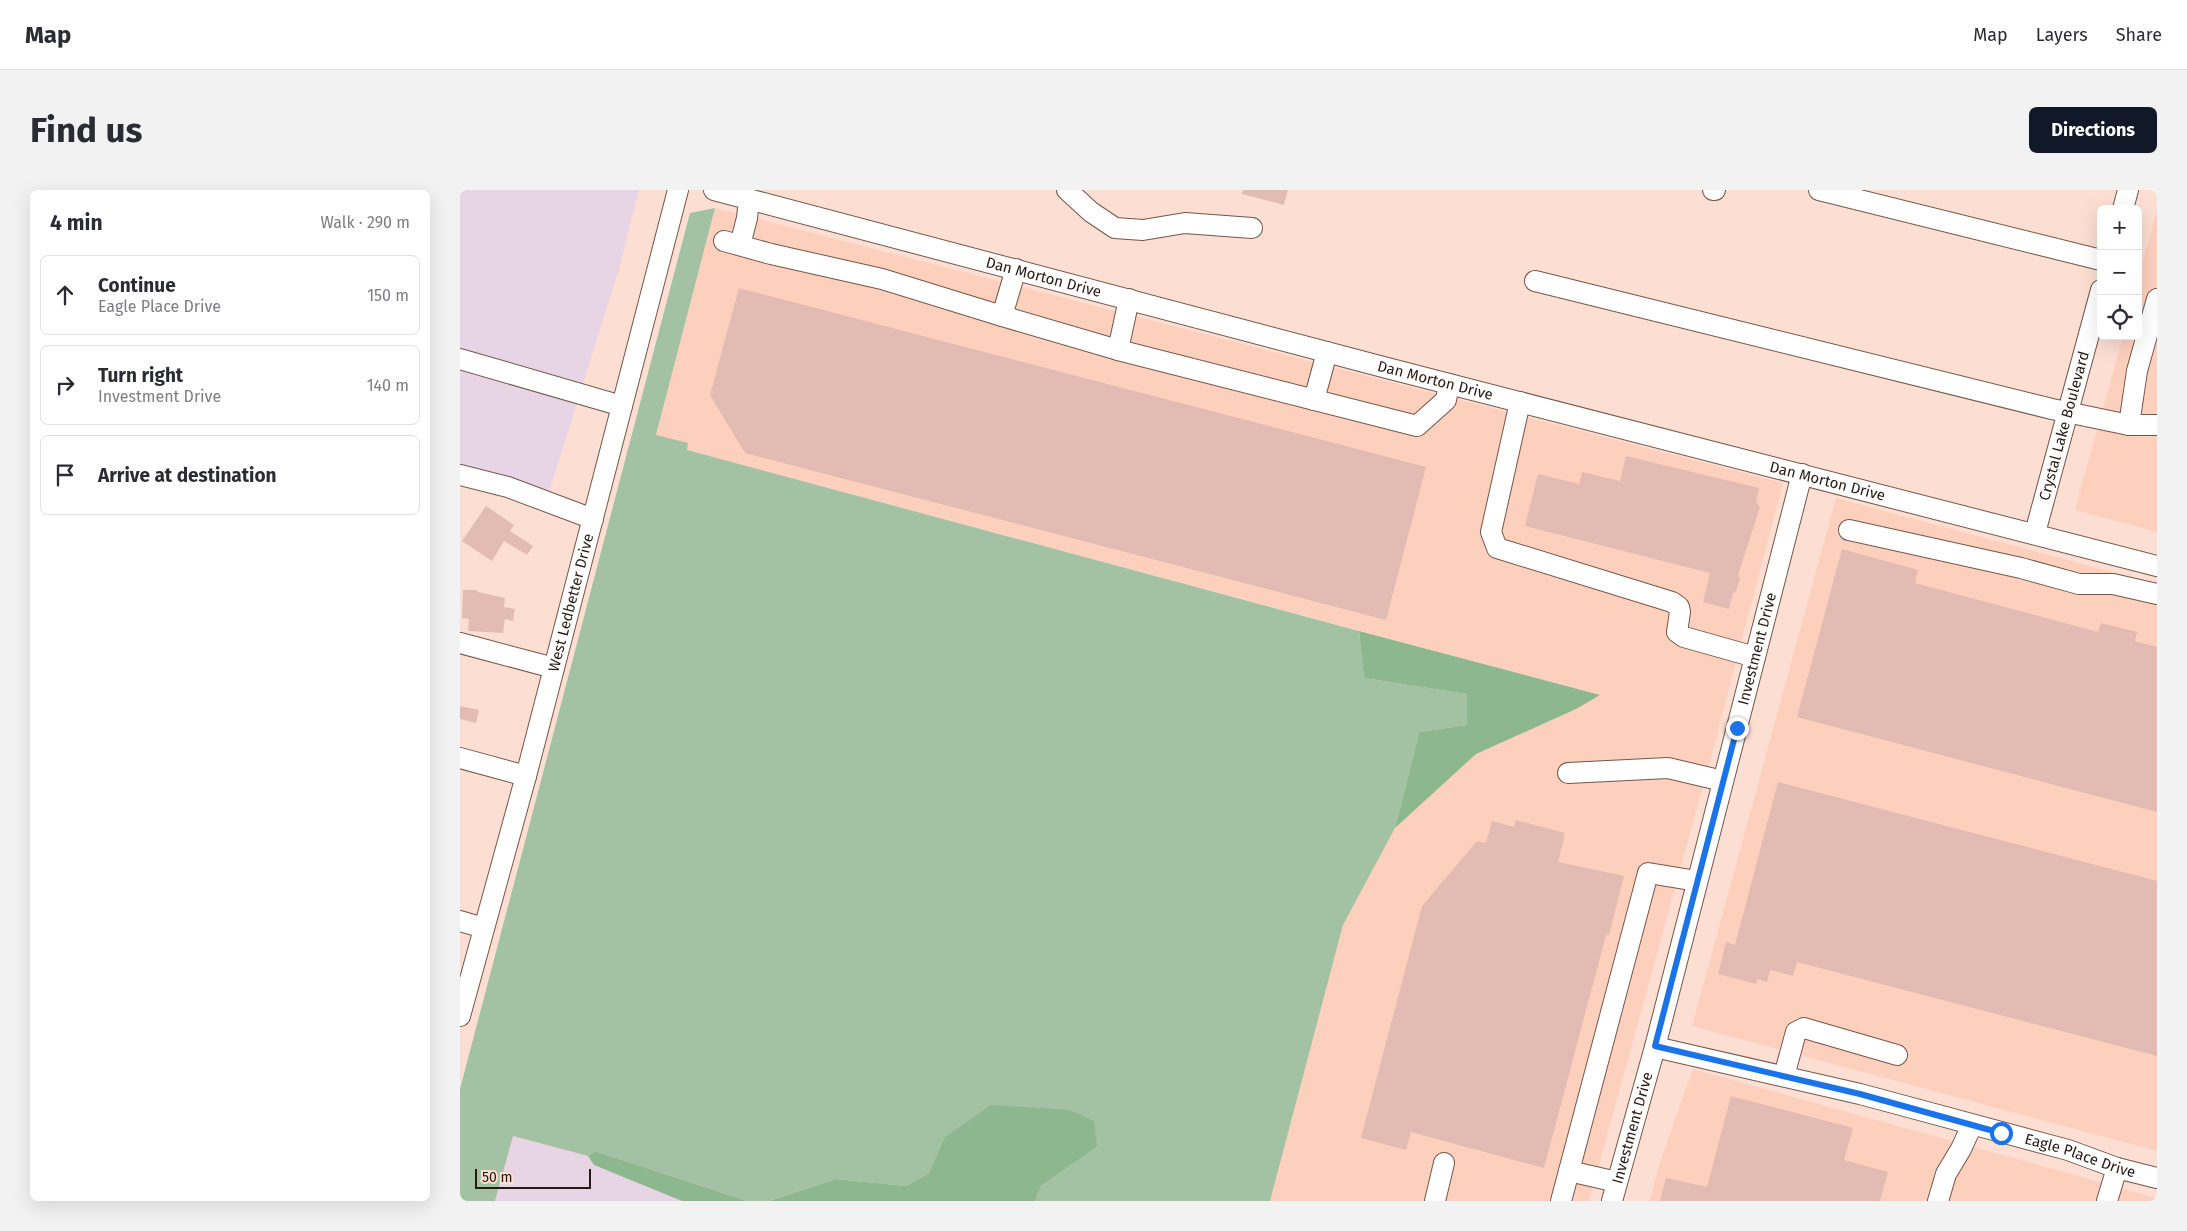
<!DOCTYPE html>
<html lang="en">
<head>
<meta charset="utf-8">
<style>
  body { margin:0; font-family:"Fira Sans",sans-serif; background:#f2f2f3; color:#2b2b33 }
  .controls { position:absolute; right:15px; top:15px; display:grid; overflow:hidden; border-radius:8px; box-shadow:0 5px 20px #0002 }
  .controls button { width:45px; height:45px; display:grid; place-items:center; padding:0; border:0; border-bottom:1px solid #e1e1e2; background:#fff; color:#2b2b33; font:25px sans-serif }
  .scale { position:absolute; left:15px; bottom:12px; width:116px; box-sizing:border-box; padding-left:5px; border:2px solid #261914; border-top:0; font-size:14px; line-height:18px; white-space:nowrap; color:#261914; -webkit-text-stroke:4px #fcded2; paint-order:stroke }
  .stop { position:absolute; width:15px; height:15px; margin:-11px; border:4px solid #1a73e8; border-radius:50%; background:#fff }
  .stop.end { background:#1a73e8; border-color:#fff; box-shadow:0 1px 5px #0008 }
  .list { margin:0; padding:0; list-style:none }
  h2 { display:flex; justify-content:space-between; align-items:center; height:65px; margin:0; padding:0 20px; font-size:21px }
  h2 small { font-size:16px; font-weight:400; color:#7c7c81 }
  .list li { display:grid; grid-template-columns:32px 1fr auto; gap:15px; align-items:center; box-sizing:border-box; height:80px; margin:0 10px 10px; padding:0 10px; border:1px solid #e1e1e2; border-radius:8px }
  .list b { display:block; font-size:19px; white-space:nowrap }
  .list p { margin:0; font-size:16px; white-space:nowrap; color:#7c7c81 }
  .list em { font-size:16px; font-style:normal; color:#7c7c81 }
  .icon { flex:none; width:28px; height:28px; fill:none; stroke:currentColor; stroke-width:2; stroke-linecap:round; stroke-linejoin:round }
  .map { position:relative; flex:none; width:1697px; height:1011px; overflow:hidden; border-radius:8px }
  header { display:flex; align-items:center; gap:30px; box-sizing:border-box; height:70px; padding:0 25px; background:#fff; border-bottom:1px solid #e1e1e2 }
  header strong { font-size:24px }
  nav { display:flex; gap:28px; margin-inline-start:auto; font-size:18px }
  .intro { display:flex; align-items:center; justify-content:space-between; box-sizing:border-box; height:120px; padding:0 30px }
  h1 { margin:0; font-size:35px }
  .button { padding:12px 22px; border-radius:8px; background:#111827; color:#fff; font-size:18px; font-weight:700 }
  main { display:flex; gap:30px; padding:0 30px }
  aside { flex:1; background:#fff; border-radius:8px; box-shadow:0 5px 20px #0002 }
  .map>svg:first-child { display:block }
  .commercial { fill:#e7d4e5 }
  .built { fill:#fdd0be }
  .green { fill:#a2c2a3 }
  .forest { fill:#8db78e }
  .building { fill:#e2bcb2 }
  .lines { fill:none; stroke-linecap:round; stroke-linejoin:round }
  .minor-casing { stroke:#755649; stroke-width:22 }
  .minor { stroke:#fff; stroke-width:20 }
  .route { stroke:#1a73e8; stroke-width:6 }
  .labels { text-anchor:middle; stroke-width:4; stroke-linejoin:round; paint-order:stroke }
  .street-label { font-size:15px; fill:#261914; stroke:#fcded2 }
</style>
</head>
<body>
<header>
<strong>Map</strong>
<nav><a>Map</a><a>Layers</a><a>Share</a></nav>
</header>
<div class="intro"><h1>Find us</h1><a class="button">Directions</a></div>
<main>
<aside>
<h2>4 min<small>Walk · 290 m</small></h2>
<ul class="list">
<li><svg class="icon" aria-label="ahead" viewBox="0 0 24 24"><path d="M12 20V5M6 11l6-6 6 6"/></svg><div><b>Continue</b><p>Eagle Place Drive</p></div><em>150 m</em></li>
<li><svg class="icon" aria-label="right" viewBox="0 0 24 24"><path d="M7 20v-9h11M14 6l5 5-5 5"/></svg><div><b>Turn right</b><p>Investment Drive</p></div><em>140 m</em></li>
<li><svg class="icon" aria-label="arrive" viewBox="0 0 24 24"><path d="M6 21V4h12l-3 4 3 4H6"/></svg><div><b>Arrive at destination</b></div></li>
</ul>
</aside>
<div class="map">
<svg width="1697" height="1011" viewBox="0 0 1697 1011">
  <rect width="100%" height="100%" fill="#fcded2"/>
  <!-- commercial -->
  <path class="commercial" d="M 0,0 L 179,0 L 158,82 L 89,302 L 0,278 Z
    M 52,946 L 128,966 L 134,975 L 222,1011 L 35,1011 Z"/>
  <!-- built -->
  <path class="built" d="M 255,18 L 1323,293 L 1254,556 L 1129,1011 L 810,1011 L 883,735 L 935,638 L 1016,564 L 1116,519 L 1140,505 L 226,260 L 228,254 L 196,245 Z
    M 1697,20 L 1697,342 L 1615,320 L 1663,146 L 1678,146 L 1678,88 Z
    M 1376,308 L 1697,394 L 1697,961 L 1232,836 Z
    M 1233,879 L 1697,1008 L 1697,1011 L 1190,1011 L 1199,975 Z"/>
  <!-- green -->
  <path class="green" d="M 255,18 L 196,245 L 228,253 L 227,260 L 899,441 L 904,488 L 1007,504 L 1007,535 L 959,542 L 935,638 L 883,735 L 810,1011 L 575,1011 L 581,996 L 637,957 L 484,948 L 469,983 L 446,996 L 376,989 L 309,1011 L 287,1011 L 135,961 L 128,966 L 53,946 L 35,1011 L 0,1011 L 0,899 L 230,23 Z"/>
  <!-- forest -->
  <path class="forest" d="M 899,441 L 1140,505 L 1116,519 L 1016,564 L 935,638 L 959,542 L 1007,535 L 1007,504 L 904,488 Z
    M 531,915 L 609,920 L 634,931 L 637,957 L 581,996 L 575,1011 L 309,1011 L 376,989 L 446,996 L 469,983 L 484,948 Z
    M 135,961 L 287,1011 L 222,1011 L 134,975 L 128,966 Z"/>
  <!-- building -->
  <path class="building" d="M 783,0 L 828,0 L 824,15 L 782,4 Z
    M 279,98 L 966,277 L 926,430 L 285,263 L 250,205 Z
    M 1166,266 L 1299,298 L 1296,312 L 1300,317 L 1278,385 L 1280,388 L 1276,401 L 1273,403 L 1269,419 L 1243,412 L 1250,383 L 1065,336 L 1078,284 L 1119,294 L 1122,282 L 1160,291 Z
    M 26,316 L 54,335 L 50,341 L 73,356 L 67,365 L 44,351 L 32,371 L 2,351 Z
    M 1382,359 L 1458,380 L 1455,393 L 1638,442 L 1641,433 L 1677,442 L 1675,451 L 1697,457 L 1697,622 L 1337,527 Z
    M 3,400 L 17,400 L 18,402 L 45,408 L 44,417 L 55,419 L 53,431 L 45,429 L 43,443 L 8,441 L 9,429 L 2,428 Z
    M 0,516 L 19,520 L 16,533 L 0,529 Z
    M 1318,592 L 1697,691 L 1697,866 L 1337,772 L 1333,786 L 1310,780 L 1307,792 L 1297,789 L 1296,794 L 1258,784 L 1266,752 L 1275,755 Z
    M 1056,630 L 1105,643 L 1098,672 L 1164,686 L 1149,745 L 1146,745 L 1084,978 L 951,942 L 946,960 L 901,948 L 962,716 L 1017,651 L 1026,653 L 1032,631 L 1054,637 Z
    M 1271,906 L 1393,938 L 1384,970 L 1428,982 L 1420,1011 L 1200,1011 L 1206,988 L 1247,997 Z"/>
  <g class="lines">
    <!-- minor casing -->
    <g class="minor-casing">
      <g id="minor">
        <path id="s1" d="M 254,0 L 927,178 L 1697,376"/>
        <path d="M 607,0 L 631,22 L 655,38 L 683,40 L 725,33 L 792,38"/>
        <path d="M 1253,0 L 1255,0"/>
        <path d="M 1359,0 L 1641,70"/>
        <path d="M 1663,19 L 1668,0"/>
        <path d="M 264,51 L 311,64 L 422,89 L 542,126"/>
        <path d="M 280,55 L 287,28 L 289,9"/>
        <path d="M 556,79 L 542,126 L 658,160"/>
        <path d="M 1075,91 L 1592,219 L 1669,235 L 1697,235"/>
        <path d="M 669,109 L 658,160 L 957,236 L 986,210 L 989,194"/>
        <path d="M 0,169 L 162,216"/>
        <path d="M 854,210 L 867,162"/>
        <path d="M 1060,212 L 1031,342 L 1037,358 L 1212,412 L 1219,417 L 1220,422 L 1217,442 L 1224,447 L 1295,467"/>
        <path d="M 1669,235 L 1677,181 L 1697,109"/>
        <path d="M 0,285 L 48,297 L 133,329"/>
        <path d="M 1389,340 L 1561,378 L 1619,394 L 1653,394 L 1697,404"/>
        <path id="s2" d="M 1575,343 L 1641,100"/>
        <path d="M 0,453 L 94,478"/>
        <path d="M 0,568 L 66,586"/>
        <path d="M 1108,583 L 1208,578 L 1263,591"/>
        <path d="M 0,731 L 24,738"/>
        <path id="s3" d="M 0,826 L 66,586 L 218,0"/>
        <path id="s4" d="M 1195,857 L 1400,904 L 1608,960 L 1657,978 L 1697,988"/>
        <path d="M 1324,886 L 1336,842 L 1344,838 L 1437,865"/>
        <path d="M 1109,981 L 1188,683 L 1237,691"/>
        <path d="M 975,1011 L 984,973"/>
        <path d="M 1101,1011 L 1109,981 L 1157,992"/>
        <path id="s5" d="M 1152,1011 L 1195,857 L 1342,284"/>
        <path d="M 1478,1011 L 1486,984 L 1501,959 L 1512,935"/>
        <path d="M 1647,1011 L 1657,978"/>
      </g>
    </g>
    <!-- minor -->
    <use href="#minor" class="minor"/>
  </g>
  <g class="lines">
    <!-- route -->
    <path class="route" d="M 1277,538 L 1195,856 L 1400,904 L 1541,943"/>
  </g>
  <g class="labels">
    <!-- street labels -->
    <g class="street-label">
      <text dy="5" stroke="none"><textPath href="#s1" startOffset="341">Dan Morton Drive</textPath></text>
      <text dy="5" stroke="none"><textPath href="#s1" startOffset="746">Dan Morton Drive</textPath></text>
      <text dy="5" stroke="none"><textPath href="#s2" startOffset="111">Crystal Lake Boulevard</textPath></text>
      <text dy="5" stroke="none"><textPath href="#s1" startOffset="1151">Dan Morton Drive</textPath></text>
      <text dy="5" stroke="none"><textPath href="#s3" startOffset="428">West Ledbetter Drive</textPath></text>
      <text dy="5" stroke="none"><textPath href="#s5" startOffset="571">Investment Drive</textPath></text>
      <text dy="5" stroke="none"><textPath href="#s5" startOffset="76">Investment Drive</textPath></text>
      <text dy="5" stroke="none"><textPath href="#s4" startOffset="439">Eagle Place Drive</textPath></text>
    </g>
  </g>
</svg>
<div class="controls">
<button>+</button>
<button>−</button>
<button><svg class="icon" aria-label="locate" viewBox="0 0 24 24"><circle cx="12" cy="12" r="6"/><path d="M12 2v4M12 18v4M2 12h4M18 12h4"/></svg></button>
</div>
<div class="scale">50 m</div>
<div class="stop" style="left:1541px;top:943px"></div>
<div class="stop end" style="left:1277px;top:538px"></div>
</div>
</main>
</body>
</html>
